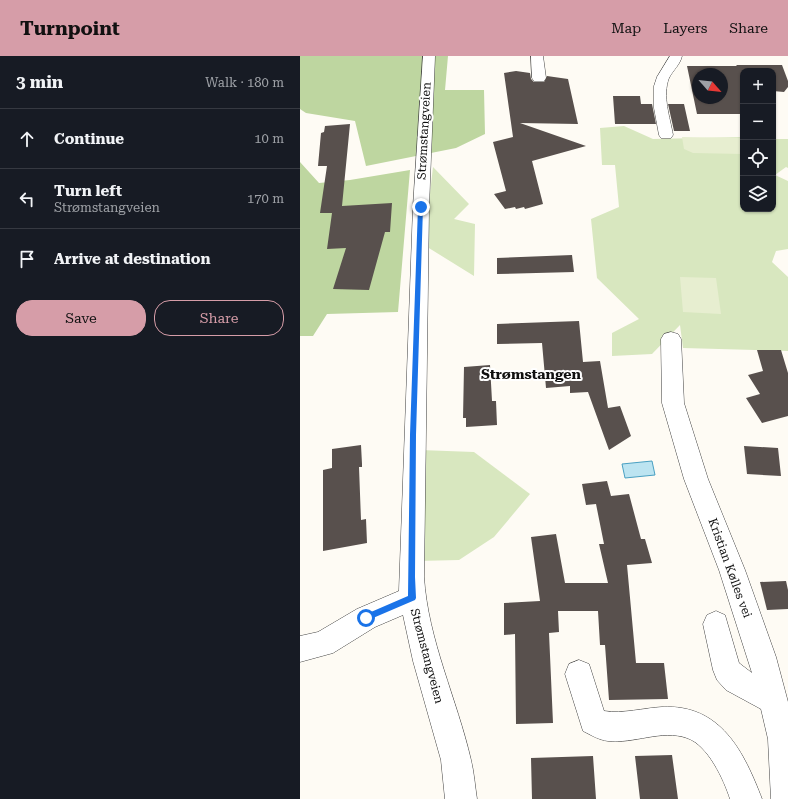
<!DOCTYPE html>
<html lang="en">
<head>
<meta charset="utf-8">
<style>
  body { margin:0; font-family:"Roboto Serif",serif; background:#242831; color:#f1f3f6 }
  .controls { position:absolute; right:12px; top:12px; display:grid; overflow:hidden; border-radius:8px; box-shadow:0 1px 3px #0004 }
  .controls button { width:36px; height:36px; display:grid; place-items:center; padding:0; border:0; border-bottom:1px solid #363941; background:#171b24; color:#f1f3f6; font:20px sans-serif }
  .compass { position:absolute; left:392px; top:12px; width:36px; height:36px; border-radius:50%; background:#171b24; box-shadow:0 1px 3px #0004; rotate:117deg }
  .stop { position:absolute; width:12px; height:12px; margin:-9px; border:3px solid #1a73e8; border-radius:50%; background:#fff }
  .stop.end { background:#1a73e8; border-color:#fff; box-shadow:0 1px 4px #0008 }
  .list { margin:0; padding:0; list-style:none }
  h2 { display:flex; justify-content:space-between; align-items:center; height:52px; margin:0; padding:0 16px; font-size:17px }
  h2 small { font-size:13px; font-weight:400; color:#9ea1a6 }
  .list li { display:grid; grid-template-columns:26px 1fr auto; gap:12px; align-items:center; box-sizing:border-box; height:60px; padding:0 16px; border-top:1px solid #363941 }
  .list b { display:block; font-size:15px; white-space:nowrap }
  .list p { margin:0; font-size:13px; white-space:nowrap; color:#9ea1a6 }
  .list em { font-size:13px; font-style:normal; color:#9ea1a6 }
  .actions { display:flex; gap:8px; padding:12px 16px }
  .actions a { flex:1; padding:9px 0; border:1px solid #d69da8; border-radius:16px; text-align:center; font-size:14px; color:#d69da8 }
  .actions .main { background:#d69da8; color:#111 }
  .icon { flex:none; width:22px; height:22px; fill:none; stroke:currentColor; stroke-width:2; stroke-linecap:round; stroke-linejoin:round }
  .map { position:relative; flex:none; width:488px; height:743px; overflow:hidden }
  header { display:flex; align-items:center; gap:24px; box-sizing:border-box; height:56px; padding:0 20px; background:#d69da8; color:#111 }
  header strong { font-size:19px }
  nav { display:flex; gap:22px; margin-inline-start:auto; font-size:14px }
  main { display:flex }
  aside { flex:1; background:#171b24 }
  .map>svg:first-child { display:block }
  .green { fill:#d8e7bf }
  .forest { fill:#bed6a0 }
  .pitch { fill:#e7eed0 }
  .water { fill:#bce4f1; stroke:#49a0c2 }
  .building { fill:#58504d; fill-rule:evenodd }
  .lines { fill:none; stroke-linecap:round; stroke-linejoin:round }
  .minor-casing { stroke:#434343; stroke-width:1 }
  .minor { fill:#fff; fill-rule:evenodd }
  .route { fill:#1a73e8 }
  .labels { text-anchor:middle; stroke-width:4; stroke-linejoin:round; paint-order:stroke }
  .street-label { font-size:12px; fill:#101010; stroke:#fff }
  .quarter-label { font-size:14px; font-weight:bold; fill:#101010; stroke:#fff }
</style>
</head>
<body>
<header>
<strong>Turnpoint</strong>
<nav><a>Map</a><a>Layers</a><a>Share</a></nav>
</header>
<main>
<aside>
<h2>3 min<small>Walk · 180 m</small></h2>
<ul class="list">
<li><svg class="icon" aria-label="ahead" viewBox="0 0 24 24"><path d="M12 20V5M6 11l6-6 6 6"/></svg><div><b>Continue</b></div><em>10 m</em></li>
<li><svg class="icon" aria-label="left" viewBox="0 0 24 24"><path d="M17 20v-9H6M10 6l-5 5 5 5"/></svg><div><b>Turn left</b><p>Strømstangveien</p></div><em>170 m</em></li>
<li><svg class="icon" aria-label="arrive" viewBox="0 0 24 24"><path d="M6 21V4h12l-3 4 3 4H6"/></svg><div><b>Arrive at destination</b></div></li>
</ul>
<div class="actions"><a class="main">Save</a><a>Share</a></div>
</aside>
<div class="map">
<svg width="488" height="743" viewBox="0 0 488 743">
  <rect width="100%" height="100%" fill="#fefbf4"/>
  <!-- green -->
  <path class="green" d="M 324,70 L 353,83 L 443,81 L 443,153 L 473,153 L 473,83 L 488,83 L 488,112 L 486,111 L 475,119 L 488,125 L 488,193 L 476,195 L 472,206 L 488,221 L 488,295 L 383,292 L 380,269 L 352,298 L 312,300 L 312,277 L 339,263 L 297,222 L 291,163 L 319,151 L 315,109 L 302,109 L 300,72 Z
    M 133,111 L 169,148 L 154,163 L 175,168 L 174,220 L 124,189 Z
    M 120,394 L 174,396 L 230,438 L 194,481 L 159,504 L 117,505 Z"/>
  <!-- forest -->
  <path class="forest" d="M 0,0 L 148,0 L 145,34 L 184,34 L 185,78 L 156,92 L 66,110 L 55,65 L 6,57 L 0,53 Z
    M 0,106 L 19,127 L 50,124 L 110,114 L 98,256 L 27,258 L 13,280 L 0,280 Z"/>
  <!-- pitch -->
  <path class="pitch" d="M 382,81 L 443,82 L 443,98 L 393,97 L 384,93 Z
    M 380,221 L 416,222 L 421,258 L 383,256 Z"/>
  <!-- water -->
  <path class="water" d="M 352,405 L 355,419 L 325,422 L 322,408 Z"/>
  <!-- building -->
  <path class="building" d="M 436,9 L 482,9 L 488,25 L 488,31 L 484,36 L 473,35 L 475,48 L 473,48 L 473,15 L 443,15 L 443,58 L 397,58 L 387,10 L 437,10 ZM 398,18 L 422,18 L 422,42 L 398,42 Z
    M 216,15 L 230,17 L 231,23 L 234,26 L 244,26 L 247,20 L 268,23 L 278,68 L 220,67 L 286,90 L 232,105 L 243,148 L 225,153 L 224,151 L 216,153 L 215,151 L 205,153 L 194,138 L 206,135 L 193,86 L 213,81 L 204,17 Z
    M 313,40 L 340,40 L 341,48 L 352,48 L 356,68 L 315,68 Z
    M 368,48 L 384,48 L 390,75 L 374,75 Z
    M 50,68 L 42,150 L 92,147 L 90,176 L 85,176 L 69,234 L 33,233 L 46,192 L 27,193 L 32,157 L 20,157 L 27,110 L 18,110 L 21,77 L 24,76 L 25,70 Z
    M 272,199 L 274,216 L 197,218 L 197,202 Z
    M 279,265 L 283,306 L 300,305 L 308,352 L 320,350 L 331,380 L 309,394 L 288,336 L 270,337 L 270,330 L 246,332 L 242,287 L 197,288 L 197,268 Z
    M 457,294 L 481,294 L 488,317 L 488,360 L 462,367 L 446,342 L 460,338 L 448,319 L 463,315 Z
    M 190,309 L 192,345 L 196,345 L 197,369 L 166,371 L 166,362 L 163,362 L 164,311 Z
    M 61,389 L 62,408 L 62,411 L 59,411 L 61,464 L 66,463 L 67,487 L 23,495 L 23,414 L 32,412 L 32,393 Z
    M 444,390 L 478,392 L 481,420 L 447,418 Z
    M 307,425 L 311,440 L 329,438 L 341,483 L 345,483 L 352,507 L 327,509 L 336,607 L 364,607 L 368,643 L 309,644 L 305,589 L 300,589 L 298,555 L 258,555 L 259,576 L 249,577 L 253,667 L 216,668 L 215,578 L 204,579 L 204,547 L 240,545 L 231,481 L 256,478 L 265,527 L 308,527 L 299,488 L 304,488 L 296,448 L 286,449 L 282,428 Z
    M 486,525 L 488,534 L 488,553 L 467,554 L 460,526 Z
    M 372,699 L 378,743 L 340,743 L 335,700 Z
    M 293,700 L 296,743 L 232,743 L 231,702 Z"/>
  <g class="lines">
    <!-- minor casing -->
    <g class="minor-casing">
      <path id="minor" d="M 123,0 L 135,0 L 129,151 L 124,521 C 128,584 157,643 171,704 C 174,716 175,730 177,743 L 145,743 L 141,704 L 113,605 L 103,559 L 75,571 L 33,597 L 0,606 L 0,580 L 18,576 L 57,553 L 99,535 L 113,151 Z
        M 231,0 L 243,0 L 246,22 L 244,25 L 234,25 L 232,22 Z
        M 370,0 L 382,0 C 380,9 373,14 369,22 C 362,40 370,61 373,79 L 371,82 L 361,82 L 359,79 L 354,52 L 354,30 L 357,21 Z
        M 371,276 L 378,278 L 381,283 L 384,347 L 408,423 L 445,514 L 476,601 L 488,646 L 488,743 L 471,743 L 468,683 L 461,653 L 426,634 L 417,624 L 413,614 L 403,568 L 407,559 L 416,555 L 425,559 L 439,607 L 452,617 L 419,514 L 384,423 L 362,347 L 361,283 L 364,278 Z
        M 279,604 L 289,608 L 304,655 C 323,658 344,652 362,651 C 421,648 444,696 462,743 L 430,743 C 424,724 408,689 387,682 C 362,673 334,688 308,685 C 299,684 291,679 283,675 L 265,618 L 269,608 Z"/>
    </g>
    <!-- minor -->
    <use href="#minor" class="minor"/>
  </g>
  <!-- route -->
  <path class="route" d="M 121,150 L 123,151 L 116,379 L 115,521 L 116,542 L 115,544 L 66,565 L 62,562 L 64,559 L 108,540 L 110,379 L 118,151 Z"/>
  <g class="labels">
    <!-- street labels -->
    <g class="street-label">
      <text transform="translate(124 75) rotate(-87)" y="4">Strømstangveien</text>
      <text transform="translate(430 512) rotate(70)" y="4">Kristian Kølles vei</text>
      <text transform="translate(127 600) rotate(75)" y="4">Strømstangveien</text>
    </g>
    <!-- quarter labels -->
    <g class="quarter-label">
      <text x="231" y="323">Strømstangen</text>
    </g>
  </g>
</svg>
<div class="controls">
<button>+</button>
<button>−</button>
<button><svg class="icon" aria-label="locate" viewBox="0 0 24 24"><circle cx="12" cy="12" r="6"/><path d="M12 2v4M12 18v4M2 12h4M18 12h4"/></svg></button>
<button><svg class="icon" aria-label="layers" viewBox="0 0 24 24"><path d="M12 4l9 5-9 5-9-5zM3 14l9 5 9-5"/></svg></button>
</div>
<svg class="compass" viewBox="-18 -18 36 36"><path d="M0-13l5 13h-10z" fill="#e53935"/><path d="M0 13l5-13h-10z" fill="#9ea1a6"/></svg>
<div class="stop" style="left:66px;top:562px"></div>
<div class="stop end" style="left:121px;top:151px"></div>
</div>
</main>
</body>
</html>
